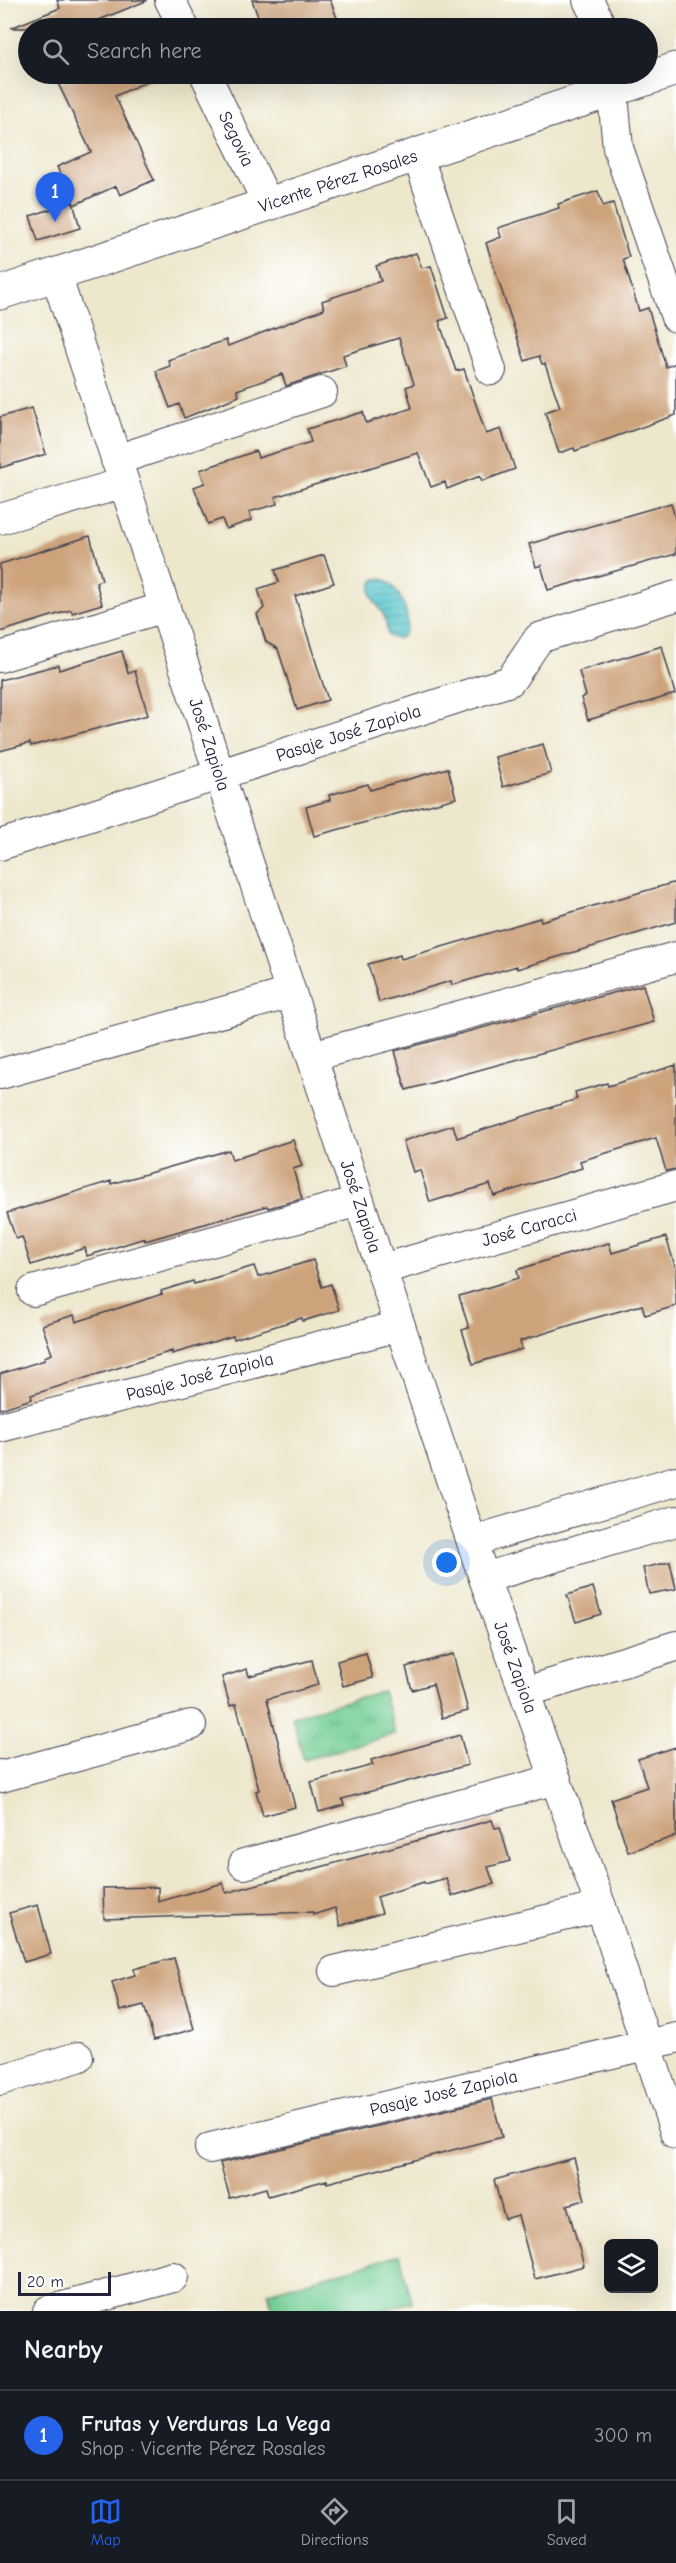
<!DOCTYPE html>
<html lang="en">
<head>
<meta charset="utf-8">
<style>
  body { margin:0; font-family:"Comic Neue",sans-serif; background:#20242c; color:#f1f3f6 }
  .controls { position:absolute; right:18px; bottom:18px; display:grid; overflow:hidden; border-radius:9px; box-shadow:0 6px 24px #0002 }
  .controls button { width:54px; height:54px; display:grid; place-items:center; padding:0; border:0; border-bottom:2px solid #363941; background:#171b24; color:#f1f3f6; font:30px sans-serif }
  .scale { position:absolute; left:18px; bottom:15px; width:93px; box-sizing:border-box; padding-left:6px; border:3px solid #22223b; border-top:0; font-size:16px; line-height:21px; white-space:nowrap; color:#22223b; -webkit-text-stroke:4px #fff; paint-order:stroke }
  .you { position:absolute; left:447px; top:1563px; width:21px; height:21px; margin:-15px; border:4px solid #fff; border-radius:50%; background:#1a73e8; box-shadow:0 0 0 9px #1a73e833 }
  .badge { display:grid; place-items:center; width:39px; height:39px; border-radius:50%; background:#2563eb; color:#fff; font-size:20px; font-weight:700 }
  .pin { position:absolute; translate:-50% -50px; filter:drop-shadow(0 2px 3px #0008) }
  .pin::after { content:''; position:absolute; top:32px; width:21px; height:18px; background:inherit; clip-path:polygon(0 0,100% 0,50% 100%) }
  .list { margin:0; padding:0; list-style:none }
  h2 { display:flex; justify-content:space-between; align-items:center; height:78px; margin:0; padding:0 24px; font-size:26px }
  h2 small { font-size:20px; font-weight:400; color:#9ea1a6 }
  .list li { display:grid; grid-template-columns:39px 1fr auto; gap:18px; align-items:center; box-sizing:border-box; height:90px; padding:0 24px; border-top:2px solid #363941 }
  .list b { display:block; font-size:22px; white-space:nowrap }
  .list p { margin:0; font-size:20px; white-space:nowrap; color:#9ea1a6 }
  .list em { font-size:20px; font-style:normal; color:#9ea1a6 }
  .icon { flex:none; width:33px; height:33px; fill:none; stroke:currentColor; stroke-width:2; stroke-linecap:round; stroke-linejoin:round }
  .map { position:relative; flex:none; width:676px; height:2311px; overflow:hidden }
  .search { position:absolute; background:#171b24; box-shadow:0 6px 24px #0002; left:18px; right:18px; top:18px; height:66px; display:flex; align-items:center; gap:15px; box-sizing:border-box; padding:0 21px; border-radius:33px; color:#9ea1a6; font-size:22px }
  .sheet { height:168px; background:#171b24 }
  nav { display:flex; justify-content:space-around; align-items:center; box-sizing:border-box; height:84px; border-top:2px solid #363941; background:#171b24; font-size:16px; color:#9ea1a6 }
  nav a { display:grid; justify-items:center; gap:3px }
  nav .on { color:#2563eb }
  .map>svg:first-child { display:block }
  .grass { fill:url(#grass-tufts); stroke:#4b7868; stroke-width:1.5 }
  .garden { fill:#74ce95; stroke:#4b7868; stroke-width:1.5 }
  .water { fill:url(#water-rules); stroke:#3e7484; stroke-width:1.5 }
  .building { fill:#cda37c }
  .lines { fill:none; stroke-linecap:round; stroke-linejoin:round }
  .street-casing { stroke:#404051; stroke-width:32 }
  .secondary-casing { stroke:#404051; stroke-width:35 }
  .street { stroke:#fff; stroke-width:30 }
  .secondary { stroke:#fff; stroke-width:33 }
  .labels { text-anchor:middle; stroke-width:6; stroke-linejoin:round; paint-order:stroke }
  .street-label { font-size:18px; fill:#22223b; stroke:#fff }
</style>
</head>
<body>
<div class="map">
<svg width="676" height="2311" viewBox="0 0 676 2311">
  <defs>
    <pattern id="grass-tufts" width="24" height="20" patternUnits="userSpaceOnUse" patternTransform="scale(1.5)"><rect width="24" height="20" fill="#74ce95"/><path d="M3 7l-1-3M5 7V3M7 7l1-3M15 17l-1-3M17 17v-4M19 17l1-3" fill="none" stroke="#64b181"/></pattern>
    <pattern id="water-rules" width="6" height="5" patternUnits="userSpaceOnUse" patternTransform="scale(1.5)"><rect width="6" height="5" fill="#5ac7cd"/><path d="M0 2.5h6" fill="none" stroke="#4aa1a8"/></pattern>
  </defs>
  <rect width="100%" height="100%" fill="#fff"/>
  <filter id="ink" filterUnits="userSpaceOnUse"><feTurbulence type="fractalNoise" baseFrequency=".0167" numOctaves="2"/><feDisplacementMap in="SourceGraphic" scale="12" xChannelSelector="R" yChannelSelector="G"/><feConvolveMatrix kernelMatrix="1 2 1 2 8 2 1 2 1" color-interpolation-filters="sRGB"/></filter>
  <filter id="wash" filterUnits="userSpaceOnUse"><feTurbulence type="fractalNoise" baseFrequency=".008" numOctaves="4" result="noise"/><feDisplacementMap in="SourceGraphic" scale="24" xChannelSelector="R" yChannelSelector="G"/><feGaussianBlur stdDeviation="1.35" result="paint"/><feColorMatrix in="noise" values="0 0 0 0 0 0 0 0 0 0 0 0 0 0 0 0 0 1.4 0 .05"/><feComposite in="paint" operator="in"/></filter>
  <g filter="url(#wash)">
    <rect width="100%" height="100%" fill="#ede7cc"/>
    <!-- grass -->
    <path class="grass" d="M 383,1691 L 395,1734 L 304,1760 L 292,1716 Z"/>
    <!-- garden -->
    <path class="garden" d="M 400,2255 L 412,2302 L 379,2311 L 273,2311 L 268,2292 Z"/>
    <!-- water -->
    <path class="water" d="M 380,578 C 399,582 418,626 400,638 L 393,638 L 388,635 C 386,629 387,622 384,616 C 378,603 364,595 374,580 Z"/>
    <g id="blocks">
      <!-- building -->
      <path class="building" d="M 57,0 L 146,0 L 146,1 L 99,20 L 103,28 L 11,28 L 60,8 Z
        M 252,0 L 330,0 L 341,28 L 262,28 Z
        M 78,74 L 163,74 L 115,96 L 154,180 L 120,195 L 116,186 L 74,205 L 57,167 L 91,152 L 58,83 Z
        M 598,191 L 603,206 L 613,203 L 629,257 L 623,259 L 639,311 L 648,308 L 666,367 L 676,363 L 676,415 L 575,451 L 574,448 L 559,453 L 545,412 L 560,407 L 545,364 L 542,364 L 539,356 L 525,361 L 486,243 L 501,237 L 498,228 L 559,208 L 558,204 Z
        M 73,202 L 80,228 L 38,241 L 30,216 Z
        M 416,253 L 422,268 L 431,266 L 448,318 L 439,321 L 456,371 L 464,369 L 486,434 L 501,429 L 515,469 L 482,481 L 480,476 L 447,489 L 445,482 L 431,487 L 418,453 L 275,497 L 277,504 L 249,512 L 252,520 L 226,529 L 222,519 L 208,524 L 194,487 L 205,483 L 200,470 L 256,451 L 258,458 L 311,442 L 307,429 L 363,412 L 366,423 L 412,408 L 406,387 L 414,384 L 399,338 L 343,355 L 346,366 L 286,386 L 282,374 L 237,390 L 239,396 L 184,418 L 179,404 L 170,408 L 156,371 L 170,366 L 168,360 L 226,340 L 228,346 L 324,309 L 322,301 L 381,281 L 376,266 Z
        M 32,408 L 46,454 L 0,468 L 0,417 Z
        M 671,503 L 676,522 L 676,554 L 548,590 L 541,565 L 536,567 L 529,544 Z
        M 90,536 L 102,580 L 96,582 L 102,604 L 72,613 L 71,610 L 0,632 L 0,564 Z
        M 324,555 L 334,583 L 295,596 L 328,700 L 297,710 L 278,649 L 266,642 L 257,614 L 264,608 L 258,589 L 279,582 L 275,570 Z
        M 662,646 L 675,694 L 588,720 L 581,698 L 586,696 L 579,671 Z
        M 122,651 L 128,673 L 135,671 L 148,715 L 31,746 L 30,743 L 0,751 L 0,680 L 58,665 L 59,670 Z
        M 543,744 L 551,773 L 503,787 L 495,757 Z
        M 448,768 L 456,798 L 314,836 L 306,807 L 330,800 L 329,795 L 368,784 L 370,790 Z
        M 676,882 L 676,922 L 517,969 L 517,966 L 452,985 L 451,981 L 379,1002 L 368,964 L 400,955 L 401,959 L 540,918 L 541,921 Z
        M 643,985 L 654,1022 L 406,1090 L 395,1051 Z
        M 676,1065 L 676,1169 L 666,1171 L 656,1138 L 580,1161 L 582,1168 L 494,1196 L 490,1184 L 430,1202 L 420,1170 L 413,1172 L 403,1141 L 453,1125 L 457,1138 L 577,1099 L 575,1092 L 607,1083 L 608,1086 Z
        M 293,1140 L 302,1166 L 293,1169 L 302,1199 L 268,1208 L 267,1206 L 145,1241 L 145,1238 L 87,1256 L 85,1248 L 31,1265 L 22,1237 L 16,1239 L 7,1213 L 111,1181 L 111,1184 L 229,1150 L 232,1160 Z
        M 666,1237 L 676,1269 L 676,1306 L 645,1315 L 642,1305 L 587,1320 L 520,1341 L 522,1349 L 473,1364 L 462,1330 L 469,1328 L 459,1296 L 519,1278 L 517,1270 L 551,1259 L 609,1243 L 612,1253 Z
        M 313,1260 L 322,1287 L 331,1284 L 339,1310 L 303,1321 L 302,1318 L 234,1339 L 233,1336 L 172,1354 L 172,1351 L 31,1395 L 32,1399 L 0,1409 L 0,1374 L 45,1360 L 44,1357 L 52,1354 L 42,1325 L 74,1315 L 76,1322 L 162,1294 L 161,1291 L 193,1281 L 194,1284 L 254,1266 L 258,1277 Z
        M 670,1562 L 676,1589 L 649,1594 L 643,1568 Z
        M 593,1587 L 601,1614 L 576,1622 L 567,1595 Z
        M 366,1653 L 373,1678 L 343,1686 L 337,1661 Z
        M 453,1654 L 468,1711 L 442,1718 L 433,1684 L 412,1690 L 406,1667 Z
        M 312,1660 L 318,1685 L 267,1699 L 295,1807 L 263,1816 L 256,1791 L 259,1790 L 236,1704 L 230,1706 L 222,1677 L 247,1669 L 249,1676 Z
        M 460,1735 L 468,1765 L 342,1799 L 344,1805 L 319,1812 L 311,1782 L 373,1765 L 371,1760 Z
        M 676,1747 L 676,1836 L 628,1852 L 611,1799 L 647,1787 L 638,1759 Z
        M 492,1820 L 495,1828 L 500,1827 L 510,1861 L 488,1867 L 494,1884 L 452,1896 L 446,1878 L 425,1884 L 424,1882 L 377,1897 L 382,1913 L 340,1926 L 335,1908 L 313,1915 L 313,1912 L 104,1919 L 103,1888 L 158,1887 L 158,1902 L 223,1883 L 226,1893 Z
        M 38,1905 L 51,1954 L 24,1962 L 9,1913 Z
        M 174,1958 L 194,2029 L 154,2040 L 144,2005 L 120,2011 L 112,1982 L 135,1975 L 134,1969 Z
        M 492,2099 L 502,2137 L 327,2183 L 327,2180 L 268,2196 L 266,2188 L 230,2198 L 220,2163 Z
        M 574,2158 L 585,2200 L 567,2205 L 584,2266 L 535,2279 L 518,2215 L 505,2219 L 494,2180 Z"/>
    </g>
  </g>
  <g filter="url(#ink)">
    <use href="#blocks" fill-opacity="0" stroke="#404051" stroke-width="1.5"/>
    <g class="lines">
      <!-- street casing -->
      <g class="street-casing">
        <g id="street">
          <path d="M 170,0 L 184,28"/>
          <path d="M 588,0 L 602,28"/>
          <path id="s1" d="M 205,74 L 268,204"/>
          <path d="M 611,74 L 618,148 L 676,317"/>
          <path d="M 417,154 L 491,370"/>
          <path id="s2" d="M 56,275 L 400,1326 L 484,1578 L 601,1907 L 676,2134"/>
          <path d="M 116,460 L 322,392"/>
          <path d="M 0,519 L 124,483"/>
          <path d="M 0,657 L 165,607"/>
          <path id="s3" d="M 0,845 L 510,681 L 539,638 L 676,596"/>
          <path d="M 312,1056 L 676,957"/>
          <path d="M 0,1074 L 291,993"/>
          <path id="s4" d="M 382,1269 L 676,1186"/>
          <path d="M 33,1291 L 359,1201"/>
          <path id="s5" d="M 0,1427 L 400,1326"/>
          <path d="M 473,1541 L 676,1481"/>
          <path d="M 484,1578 L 676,1521"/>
          <path d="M 525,1692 L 676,1646"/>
          <path d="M 0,1775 L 1,1777 L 191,1725"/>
          <path d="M 244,1864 L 556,1779"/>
          <path d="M 334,1971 L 601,1907"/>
          <path d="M 0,2080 L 78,2057"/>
          <path id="s6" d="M 210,2148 L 676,2038"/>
          <path d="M 48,2311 L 173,2277"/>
        </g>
      </g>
      <!-- secondary casing -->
      <g class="secondary-casing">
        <g id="secondary">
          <path id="s7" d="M 0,293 L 676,69"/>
        </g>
      </g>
      <!-- street -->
      <use href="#street" class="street"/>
      <!-- secondary -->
      <use href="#secondary" class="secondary"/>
    </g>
  </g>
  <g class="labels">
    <!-- street labels -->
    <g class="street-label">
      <text dy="6" stroke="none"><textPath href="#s1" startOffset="72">Segovia</textPath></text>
      <text dy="6" stroke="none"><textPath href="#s7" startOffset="356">Vicente Pérez Rosales</textPath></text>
      <text dy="6" stroke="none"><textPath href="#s3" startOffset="366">Pasaje José Zapiola</textPath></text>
      <text dy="6" stroke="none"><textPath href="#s2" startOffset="494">José Zapiola</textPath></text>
      <text dy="6" stroke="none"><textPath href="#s2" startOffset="980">José Zapiola</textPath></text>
      <text dy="6" stroke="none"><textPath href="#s4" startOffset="153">José Caracci</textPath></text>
      <text dy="6" stroke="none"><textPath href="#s5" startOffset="206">Pasaje José Zapiola</textPath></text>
      <text dy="6" stroke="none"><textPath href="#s2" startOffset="1466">José Zapiola</textPath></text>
      <text dy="6" stroke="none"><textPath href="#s6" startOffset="240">Pasaje José Zapiola</textPath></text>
    </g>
  </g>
</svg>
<div class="controls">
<button><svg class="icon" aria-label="layers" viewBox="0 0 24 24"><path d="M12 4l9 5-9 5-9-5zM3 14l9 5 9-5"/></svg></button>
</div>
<div class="scale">20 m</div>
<div class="you"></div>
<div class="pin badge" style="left:55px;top:222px">1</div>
<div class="search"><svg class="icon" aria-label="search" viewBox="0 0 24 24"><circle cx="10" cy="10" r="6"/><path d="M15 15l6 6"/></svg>Search here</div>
</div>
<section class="sheet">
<h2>Nearby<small></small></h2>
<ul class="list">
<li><span class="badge">1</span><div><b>Frutas y Verduras La Vega</b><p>Shop · Vicente Pérez Rosales</p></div><em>300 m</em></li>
</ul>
</section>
<nav>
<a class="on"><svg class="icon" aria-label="map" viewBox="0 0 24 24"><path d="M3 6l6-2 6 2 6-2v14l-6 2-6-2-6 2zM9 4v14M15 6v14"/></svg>Map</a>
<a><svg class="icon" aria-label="directions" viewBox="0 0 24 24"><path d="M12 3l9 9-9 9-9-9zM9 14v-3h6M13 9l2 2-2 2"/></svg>Directions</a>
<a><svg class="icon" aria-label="saved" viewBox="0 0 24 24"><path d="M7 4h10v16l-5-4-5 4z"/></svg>Saved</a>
</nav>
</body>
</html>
